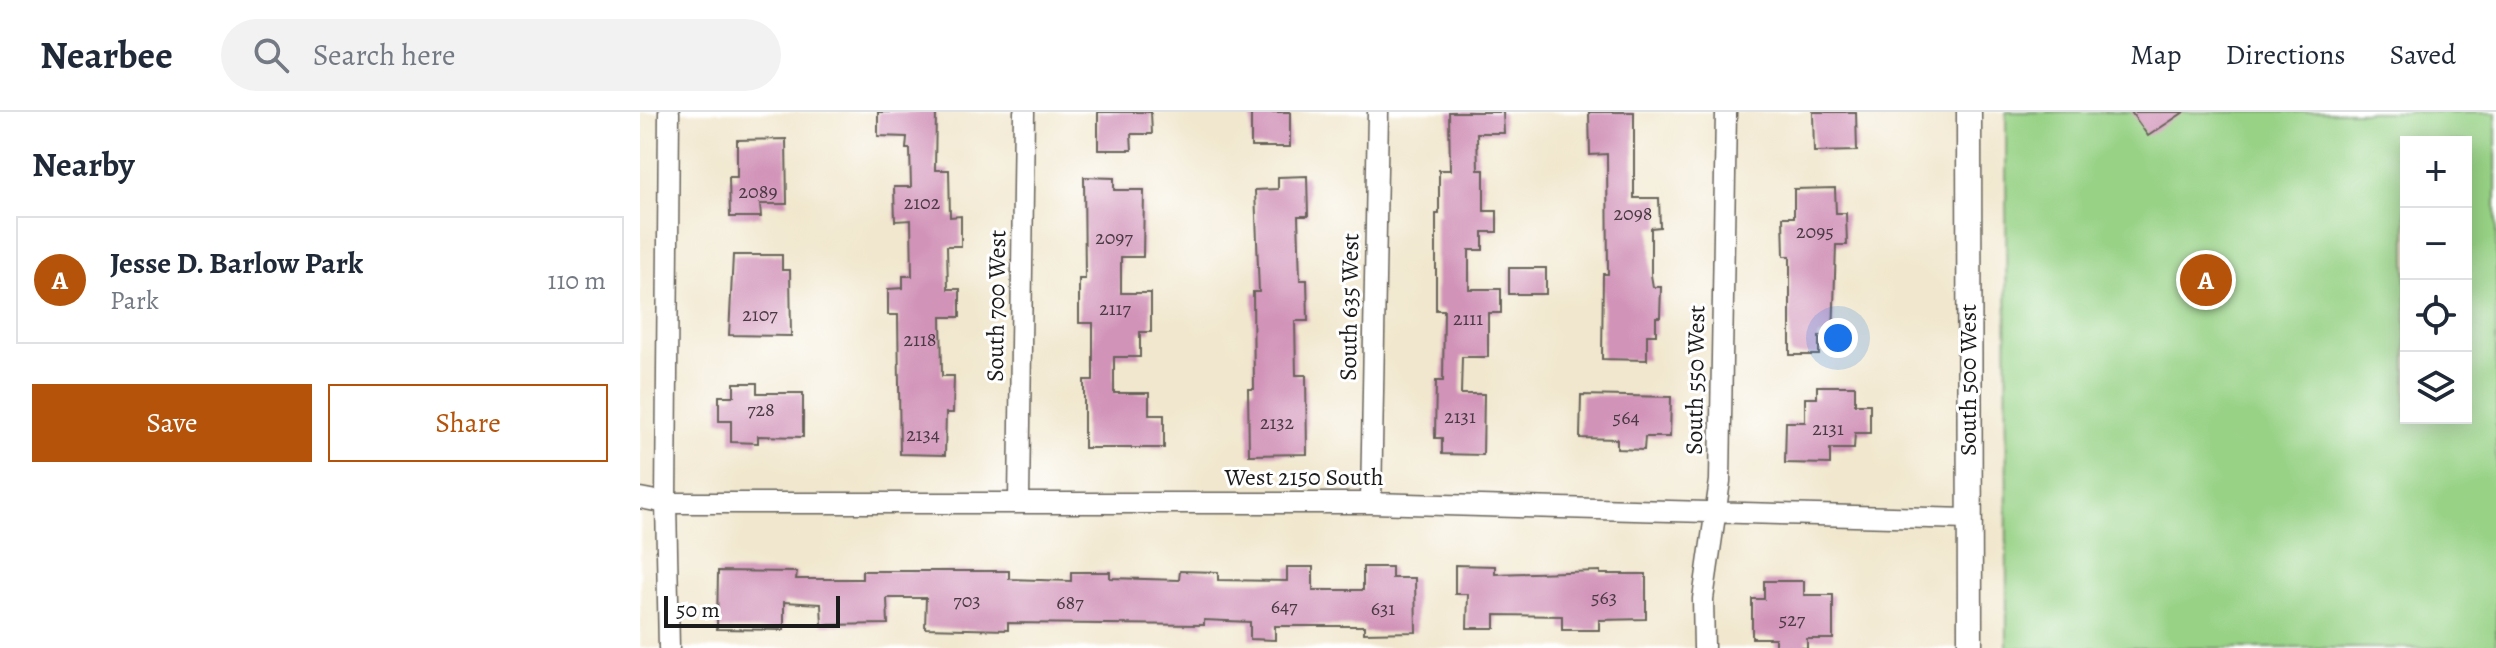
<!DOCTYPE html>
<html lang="en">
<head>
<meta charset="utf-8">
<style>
  body { margin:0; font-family:Alegreya,serif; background:#f2f2f3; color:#1f2937 }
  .controls { position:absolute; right:24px; top:24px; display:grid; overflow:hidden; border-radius:0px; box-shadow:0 4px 20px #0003 }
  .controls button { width:72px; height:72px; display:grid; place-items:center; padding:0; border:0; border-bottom:2px solid #e0e1e3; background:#fff; color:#1f2937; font:40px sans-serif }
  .scale { position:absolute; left:24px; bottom:20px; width:176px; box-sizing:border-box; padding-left:8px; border:4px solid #1c1c1c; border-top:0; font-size:22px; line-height:28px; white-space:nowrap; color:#1c1c1c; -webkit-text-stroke:6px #fff; paint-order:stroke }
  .you { position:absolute; left:1198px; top:226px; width:28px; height:28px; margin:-20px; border:6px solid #fff; border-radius:50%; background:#1a73e8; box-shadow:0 0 0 12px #1a73e833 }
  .badge { display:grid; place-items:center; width:52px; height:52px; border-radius:50%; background:#b45309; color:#fff; font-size:26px; font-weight:700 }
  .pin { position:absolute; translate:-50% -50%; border:4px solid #fff; box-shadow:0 2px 8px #0006 }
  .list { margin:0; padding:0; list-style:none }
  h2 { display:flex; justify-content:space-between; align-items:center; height:104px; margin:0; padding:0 32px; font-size:34px }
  h2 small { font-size:26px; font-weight:400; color:#747a83 }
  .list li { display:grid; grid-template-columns:52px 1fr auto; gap:24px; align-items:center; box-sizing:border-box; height:128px; margin:0 16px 16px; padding:0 16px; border:2px solid #e0e1e3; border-radius:0px }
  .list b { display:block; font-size:30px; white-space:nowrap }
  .list p { margin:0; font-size:26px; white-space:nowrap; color:#747a83 }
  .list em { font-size:26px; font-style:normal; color:#747a83 }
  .actions { display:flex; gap:16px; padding:24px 32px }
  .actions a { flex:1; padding:18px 0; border:2px solid #b45309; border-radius:0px; text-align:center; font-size:28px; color:#b45309 }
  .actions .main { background:#b45309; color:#fff }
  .icon { flex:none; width:44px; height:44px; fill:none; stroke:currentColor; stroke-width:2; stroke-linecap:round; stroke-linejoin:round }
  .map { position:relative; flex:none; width:1856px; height:536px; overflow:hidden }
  header { display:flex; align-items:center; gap:48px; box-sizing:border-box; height:112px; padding:0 40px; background:#fff; border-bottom:2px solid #e0e1e3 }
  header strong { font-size:38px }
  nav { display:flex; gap:44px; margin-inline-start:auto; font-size:28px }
  .search { width:560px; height:72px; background:#f2f2f3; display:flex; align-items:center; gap:20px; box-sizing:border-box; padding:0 28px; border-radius:44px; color:#747a83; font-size:30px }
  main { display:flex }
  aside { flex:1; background:#fff }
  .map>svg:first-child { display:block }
  .green { fill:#97d285; stroke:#5a7750; stroke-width:2; fill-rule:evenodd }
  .building { fill:#d193b8 }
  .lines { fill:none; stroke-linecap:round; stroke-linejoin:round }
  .minor-casing { stroke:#67635a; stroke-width:23 }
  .tertiary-casing { stroke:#67635a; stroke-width:27 }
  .minor { stroke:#fff; stroke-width:20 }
  .tertiary { stroke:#fff; stroke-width:24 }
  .labels { text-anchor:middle; stroke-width:6; stroke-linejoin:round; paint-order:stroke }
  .number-label { font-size:20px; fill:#493a43 }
  .street-label { font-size:24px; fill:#1c1c1c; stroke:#fff }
</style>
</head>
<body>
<header>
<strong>Nearbee</strong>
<div class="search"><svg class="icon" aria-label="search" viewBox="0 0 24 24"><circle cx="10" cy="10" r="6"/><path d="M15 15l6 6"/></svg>Search here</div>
<nav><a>Map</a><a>Directions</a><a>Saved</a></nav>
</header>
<main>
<aside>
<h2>Nearby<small></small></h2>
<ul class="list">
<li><span class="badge">A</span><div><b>Jesse D. Barlow Park</b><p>Park</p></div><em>110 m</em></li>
</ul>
<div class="actions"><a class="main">Save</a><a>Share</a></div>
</aside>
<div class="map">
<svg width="1856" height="536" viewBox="0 0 1856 536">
  <rect width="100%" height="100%" fill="#fff"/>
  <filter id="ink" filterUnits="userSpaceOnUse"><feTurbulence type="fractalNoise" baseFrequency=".0125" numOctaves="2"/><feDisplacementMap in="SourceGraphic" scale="16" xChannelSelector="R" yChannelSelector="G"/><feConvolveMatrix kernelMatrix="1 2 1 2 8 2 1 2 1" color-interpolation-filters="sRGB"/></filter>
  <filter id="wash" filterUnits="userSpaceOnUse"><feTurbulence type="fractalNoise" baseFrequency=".006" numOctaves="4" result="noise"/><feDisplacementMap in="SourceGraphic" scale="32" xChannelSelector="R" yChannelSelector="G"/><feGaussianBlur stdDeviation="1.8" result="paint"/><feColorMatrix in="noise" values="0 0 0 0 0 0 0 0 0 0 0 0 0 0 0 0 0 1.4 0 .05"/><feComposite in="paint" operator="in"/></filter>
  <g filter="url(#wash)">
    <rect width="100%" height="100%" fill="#f1e7ce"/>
    <!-- green -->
    <path class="green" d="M 1366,0 L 1856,0 L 1856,536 L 1367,536 ZM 1766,30 L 1826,30 L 1826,306 L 1766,306 Z"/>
    <g id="blocks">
      <!-- building -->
      <path class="building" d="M 238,0 L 296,0 L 295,58 L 309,58 L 310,105 L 321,104 L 321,134 L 307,134 L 308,177 L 320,177 L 320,205 L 301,205 L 302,264 L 314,264 L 313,301 L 306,301 L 305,343 L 260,342 L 258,203 L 248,203 L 248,177 L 263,176 L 263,164 L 272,164 L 271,108 L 255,109 L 254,75 L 271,75 L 270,37 L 266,37 L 267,25 L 238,24 Z
        M 458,0 L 511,0 L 512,22 L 491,22 L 492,38 L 458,38 Z
        M 611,0 L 650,0 L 650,35 L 611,35 Z
        M 809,0 L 863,0 L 864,21 L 837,21 L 838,58 L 844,58 L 844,99 L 857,99 L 857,120 L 843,120 L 843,138 L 829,138 L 829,177 L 861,177 L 861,201 L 848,201 L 848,245 L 822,245 L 821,282 L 844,282 L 843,343 L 802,342 L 802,326 L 795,326 L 796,269 L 803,269 L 804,198 L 796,198 L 796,102 L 799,102 L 799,58 L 810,58 Z
        M 949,0 L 994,0 L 994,86 L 1019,86 L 1020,115 L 1011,116 L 1011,163 L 1013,175 L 1021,175 L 1020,205 L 1016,205 L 1016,223 L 1007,223 L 1007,248 L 962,247 L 963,162 L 968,162 L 967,42 L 950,43 Z
        M 1173,0 L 1216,0 L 1217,39 L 1174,40 Z
        M 1491,0 L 1544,0 L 1508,24 Z
        M 146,27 L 147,92 L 120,92 L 121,105 L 90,105 L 89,65 L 97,65 L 97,28 Z
        M 667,64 L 668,104 L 658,104 L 660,168 L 667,168 L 668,209 L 655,209 L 656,263 L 666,263 L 667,342 L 609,343 L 608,277 L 614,277 L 613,180 L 619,180 L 615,78 L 638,77 L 638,65 Z
        M 444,65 L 474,66 L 474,78 L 504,78 L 503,145 L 481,145 L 481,181 L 511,181 L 511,220 L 500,220 L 500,245 L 474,245 L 474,281 L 509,281 L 509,303 L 524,303 L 524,336 L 444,336 L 444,268 L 453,268 L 453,211 L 439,211 L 439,167 L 445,167 Z
        M 1195,76 L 1196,101 L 1206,101 L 1207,133 L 1196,133 L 1193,224 L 1179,224 L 1179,243 L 1150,243 L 1150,144 L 1144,144 L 1143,105 L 1154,105 L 1154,77 Z
        M 93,143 L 142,143 L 142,158 L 150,158 L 151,224 L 89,223 Z
        M 869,156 L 906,156 L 906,182 L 869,182 Z
        M 94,271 L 117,271 L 117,281 L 163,281 L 163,325 L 118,324 L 118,331 L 91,330 L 91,309 L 79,309 L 79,284 L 94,284 Z
        M 1177,274 L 1215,274 L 1215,292 L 1230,292 L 1230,321 L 1215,321 L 1214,337 L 1190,337 L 1190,352 L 1145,351 L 1146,310 L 1165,310 L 1165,286 L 1177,286 Z
        M 941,283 L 1031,285 L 1030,325 L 1005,325 L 1004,338 L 977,337 L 977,327 L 940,326 Z
        M 815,453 L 855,454 L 855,462 L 960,459 L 960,462 L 1006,462 L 1006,507 L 959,508 L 959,518 L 922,518 L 922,504 L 855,503 L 855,516 L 827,516 L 828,482 L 815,482 Z
        M 647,455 L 673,455 L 673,478 L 723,478 L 723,455 L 752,455 L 752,466 L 775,466 L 776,520 L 724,521 L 724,514 L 635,514 L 635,528 L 610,527 L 610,510 L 564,508 L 564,513 L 368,511 L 368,518 L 285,516 L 286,486 L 247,486 L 248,512 L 182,513 L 181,492 L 144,490 L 144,518 L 77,517 L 78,459 L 157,460 L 156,467 L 222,467 L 222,459 L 369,459 L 369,467 L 431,469 L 431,460 L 470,460 L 470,466 L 539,468 L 540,459 L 578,460 L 578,468 L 647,469 Z
        M 1124,469 L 1164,469 L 1164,483 L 1193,483 L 1193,527 L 1167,527 L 1167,536 L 1135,536 L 1135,526 L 1112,526 L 1112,487 L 1124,487 Z"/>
    </g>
  </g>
  <g filter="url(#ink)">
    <use href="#blocks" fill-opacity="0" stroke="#67635a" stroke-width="2"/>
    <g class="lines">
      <!-- minor casing -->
      <g class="minor-casing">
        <path id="minor" d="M 0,386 L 26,391 L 731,391 L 1328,407
          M 379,389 L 384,0
          M 731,391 L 738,0
          M 29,536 L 26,391 L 29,0
          M 1064,536 L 1063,487 L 1080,369 L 1086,0"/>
      </g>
      <!-- tertiary casing -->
      <g class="tertiary-casing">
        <path id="tertiary" d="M 1329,0 L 1330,536"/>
      </g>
      <!-- minor -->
      <use href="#minor" class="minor"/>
      <!-- tertiary -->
      <use href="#tertiary" class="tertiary"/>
    </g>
  </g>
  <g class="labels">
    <!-- number labels -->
    <g class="number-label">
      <text x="118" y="86">2089</text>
      <text x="282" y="97">2102</text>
      <text x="993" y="108">2098</text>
      <text x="1175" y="126">2095</text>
      <text x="474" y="132">2097</text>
      <text x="475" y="203">2117</text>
      <text x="120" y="209">2107</text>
      <text x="828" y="213">2111</text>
      <text x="280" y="234">2118</text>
      <text x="121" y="304">728</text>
      <text x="820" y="311">2131</text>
      <text x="986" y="312">564</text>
      <text x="637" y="317">2132</text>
      <text x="1188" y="323">2131</text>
      <text x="283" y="329">2134</text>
      <text x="964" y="492">563</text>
      <text x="327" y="495">703</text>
      <text x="430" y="497">687</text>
      <text x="644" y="501">647</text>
      <text x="743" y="503">631</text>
      <text x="1152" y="514">527</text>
    </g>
    <!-- street labels -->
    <g class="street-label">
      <text transform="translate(356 194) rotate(-89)" y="8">South 700 West</text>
      <text transform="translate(709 195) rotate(-89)" y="8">South 635 West</text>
      <text transform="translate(1055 268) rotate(-89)" y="8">South 550 West</text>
      <text transform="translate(1328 268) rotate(-90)" y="8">South 500 West</text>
      <text x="664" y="373">West 2150 South</text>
    </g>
  </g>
</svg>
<div class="controls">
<button>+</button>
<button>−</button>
<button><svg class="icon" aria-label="locate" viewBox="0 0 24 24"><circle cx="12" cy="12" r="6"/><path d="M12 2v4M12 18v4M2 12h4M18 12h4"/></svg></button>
<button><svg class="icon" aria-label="layers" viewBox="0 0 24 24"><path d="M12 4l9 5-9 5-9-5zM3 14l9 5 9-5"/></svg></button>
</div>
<div class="scale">50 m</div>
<div class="you"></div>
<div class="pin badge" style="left:1566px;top:168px">A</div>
</div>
</main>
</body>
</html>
